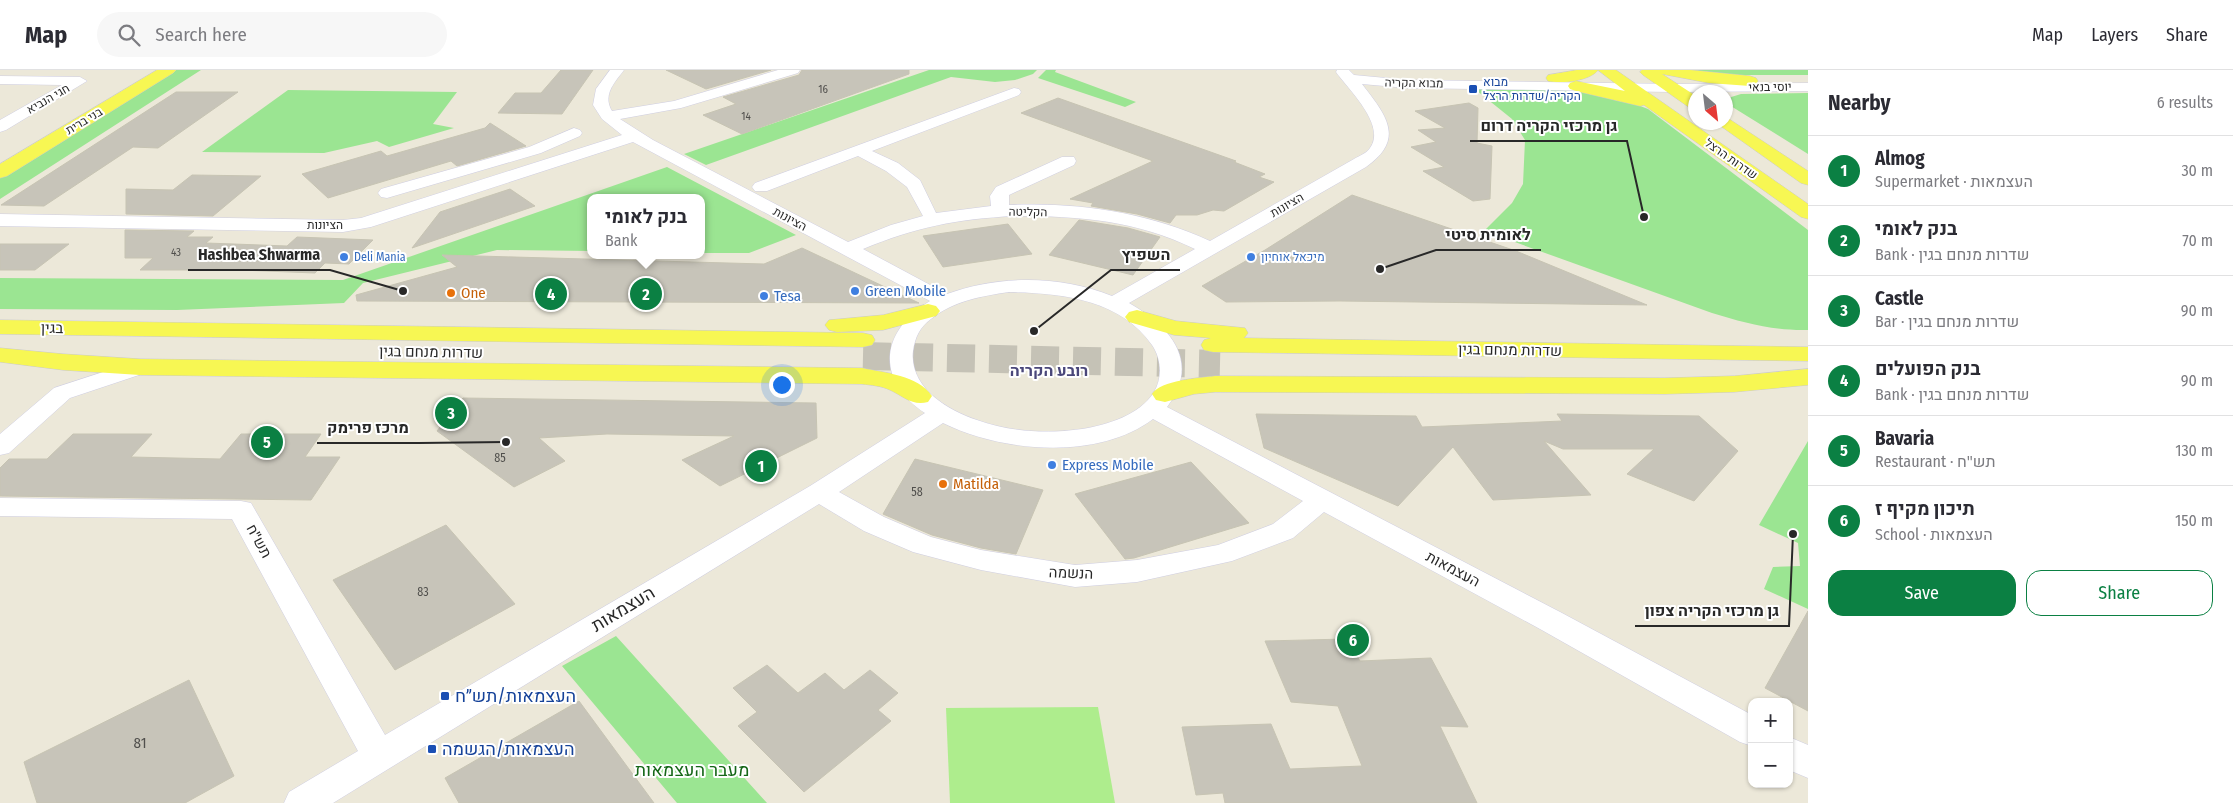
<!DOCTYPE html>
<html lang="en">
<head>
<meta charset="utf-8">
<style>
  body { margin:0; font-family:"Fira Sans Condensed",Heebo,sans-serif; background:#f7f7f7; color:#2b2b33 }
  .controls { position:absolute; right:15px; bottom:15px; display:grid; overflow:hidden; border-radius:10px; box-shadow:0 1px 4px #0004 }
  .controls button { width:45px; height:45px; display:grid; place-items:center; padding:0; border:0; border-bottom:1px solid #e1e1e2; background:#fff; color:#2b2b33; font:25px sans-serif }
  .compass { position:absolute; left:1688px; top:15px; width:45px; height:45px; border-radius:50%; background:#fff; box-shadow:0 1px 4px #0004; rotate:152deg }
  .you { position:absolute; left:781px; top:314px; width:18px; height:18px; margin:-12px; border:4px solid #fff; border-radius:50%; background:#1a73e8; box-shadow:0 0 0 8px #1a73e833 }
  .badge { display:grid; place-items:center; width:32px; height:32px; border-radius:50%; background:#0b8043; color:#fff; font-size:16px; font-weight:700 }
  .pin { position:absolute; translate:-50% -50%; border:2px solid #fff; box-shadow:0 1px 5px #0006 }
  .popup { position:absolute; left:587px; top:124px; width:118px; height:65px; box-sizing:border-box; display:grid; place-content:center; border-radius:10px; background:#fff; filter:drop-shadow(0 1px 4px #0005); font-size:16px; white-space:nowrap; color:#7c7c81 }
  .popup b { font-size:19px; color:#2b2b33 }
  .popup::after { content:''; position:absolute; left:50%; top:100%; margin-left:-10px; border:10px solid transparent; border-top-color:#fff }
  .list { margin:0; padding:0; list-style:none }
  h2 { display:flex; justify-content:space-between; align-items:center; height:65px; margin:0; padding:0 20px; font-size:21px }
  h2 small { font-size:16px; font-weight:400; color:#7c7c81 }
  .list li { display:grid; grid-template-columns:32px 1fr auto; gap:15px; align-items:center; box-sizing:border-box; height:70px; padding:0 20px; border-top:1px solid #e1e1e2 }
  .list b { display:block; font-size:19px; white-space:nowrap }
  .list p { margin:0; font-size:16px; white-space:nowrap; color:#7c7c81 }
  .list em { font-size:16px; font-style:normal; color:#7c7c81 }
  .actions { display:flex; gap:10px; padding:15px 20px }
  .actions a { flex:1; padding:11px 0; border:1px solid #0b8043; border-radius:15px; text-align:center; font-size:18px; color:#0b8043 }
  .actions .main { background:#0b8043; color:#fff }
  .icon { flex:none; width:28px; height:28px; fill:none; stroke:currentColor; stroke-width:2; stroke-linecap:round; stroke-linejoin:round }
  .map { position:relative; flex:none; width:1808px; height:733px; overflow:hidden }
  header { display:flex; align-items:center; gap:30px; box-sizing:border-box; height:70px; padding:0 25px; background:#fff; border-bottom:1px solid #e1e1e2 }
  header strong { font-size:24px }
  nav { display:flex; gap:28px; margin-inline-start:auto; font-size:18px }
  .search { width:350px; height:45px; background:#f7f7f7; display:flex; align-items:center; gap:12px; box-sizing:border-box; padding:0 18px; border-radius:28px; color:#7c7c81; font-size:19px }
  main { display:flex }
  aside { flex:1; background:#fff }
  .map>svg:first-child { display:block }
  .green { fill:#9be592 }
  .pitch { fill:#aeed8d }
  .building { fill:#c7c4b9; stroke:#c7c4b3 }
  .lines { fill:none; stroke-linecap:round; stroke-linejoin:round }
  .major-tunnel { stroke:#c5c2b6; stroke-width:28; stroke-dasharray:28 14; stroke-linecap:butt }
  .minor-casing { stroke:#cfcee2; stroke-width:1 }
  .major-casing { stroke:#cbcbcb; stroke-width:1 }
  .minor { fill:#fff; fill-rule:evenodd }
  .major { fill:#f7f753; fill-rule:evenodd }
  .transit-dot { fill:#1a4fb4; stroke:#fff; stroke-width:2 }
  .shop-dot { fill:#3f7fe0; stroke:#fff; stroke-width:2 }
  .food-dot { fill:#e8710a; stroke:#fff; stroke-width:2 }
  .labels { text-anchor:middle; stroke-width:4; stroke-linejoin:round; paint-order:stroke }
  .far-number-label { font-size:11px; fill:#504f4c }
  .far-transit-label { font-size:12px; fill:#164399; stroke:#fff; text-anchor:start }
  .far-street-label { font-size:12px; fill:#282828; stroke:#fff }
  .far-shop-label { font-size:12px; fill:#366cbe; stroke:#fff; text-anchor:start }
  .number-label { font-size:12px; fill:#504f4c }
  .shop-label { font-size:15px; fill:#366cbe; stroke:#fff; text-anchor:start }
  .food-label { font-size:15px; fill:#c56008; stroke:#fff; text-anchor:start }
  .street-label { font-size:15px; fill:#282828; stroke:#fff }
  .near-number-label { font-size:15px; fill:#504f4c }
  .neighbourhood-label { font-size:16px; font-weight:bold; fill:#4a477a; stroke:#fff }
  .near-street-label { font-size:18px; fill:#282828; stroke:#fff }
  .near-transit-label { font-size:18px; fill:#164399; stroke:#fff; text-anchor:start }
  .near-park-label { font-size:18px; fill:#166718; stroke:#fff }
  .leader { fill:none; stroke:#282828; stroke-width:2 }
  .callout-dot { fill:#282828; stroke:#fff; stroke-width:2 }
  .callout-label { font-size:16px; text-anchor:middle; font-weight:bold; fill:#282828; stroke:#fff; stroke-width:4; stroke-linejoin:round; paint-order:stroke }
</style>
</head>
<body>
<header>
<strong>Map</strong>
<div class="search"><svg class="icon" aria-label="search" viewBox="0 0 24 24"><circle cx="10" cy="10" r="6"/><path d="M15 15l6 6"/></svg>Search here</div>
<nav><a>Map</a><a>Layers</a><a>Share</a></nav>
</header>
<main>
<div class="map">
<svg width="1808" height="733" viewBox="0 0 1808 733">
  <rect width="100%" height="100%" fill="#ece8d9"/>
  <!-- green -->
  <path class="green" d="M 175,0 L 201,0 L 0,129 L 0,107 Z
    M 929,0 L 1037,0 L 1033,4 L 1015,10 L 995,12 L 951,7 L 706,95 L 684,84 Z
    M 1046,0 L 1056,0 L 1055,2 L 1136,32 L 1125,37 L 1038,8 Z
    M 1690,0 L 1808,0 L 1808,5 L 1736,5 Z
    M 1471,16 L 1576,20 L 1622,29 L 1648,39 L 1808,160 L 1808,260 C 1775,261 1744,253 1712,243 L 1484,161 L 1512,133 L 1523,114 L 1525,70 L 1512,49 Z
    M 288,20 L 457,22 L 433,54 L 454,58 L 389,77 L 377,71 L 324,83 L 202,82 Z
    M 1808,23 L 1808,84 L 1726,33 L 1728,28 L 1741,24 Z
    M 667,97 L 796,165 L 749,183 L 701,183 L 701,128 L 591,128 L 591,181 L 497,180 L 363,213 L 344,233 L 177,240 L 0,239 L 0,208 L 343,210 Z
    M 1808,371 L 1808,539 L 1764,519 L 1773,497 L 1800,496 L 1798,473 L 1759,455 Z
    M 616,566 L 767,733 L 677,733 L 562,596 Z"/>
  <!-- pitch -->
  <path class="pitch" d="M 1098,637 L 1115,733 L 950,733 L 946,638 Z"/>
  <!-- building -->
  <path class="building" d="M 561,0 L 593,0 L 562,44 L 498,43 L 515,23 L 541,23 Z
    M 666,0 L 771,0 L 706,19 Z
    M 802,0 L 909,0 L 909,4 L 742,64 L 703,45 L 736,34 L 723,27 L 799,5 Z
    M 176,22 L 238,22 L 158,78 L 133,77 L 44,136 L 1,135 Z
    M 1058,28 L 1236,91 L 1234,92 L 1265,104 L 1259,107 L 1274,112 L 1224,141 L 1213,140 L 1197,145 L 1176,145 L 1170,153 L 1137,144 L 1091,136 L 1093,133 L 1070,129 L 1153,91 L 1021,43 Z
    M 1469,33 L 1478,38 L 1477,73 L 1492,76 L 1490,129 L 1473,131 L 1423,101 L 1444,97 L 1411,77 L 1436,72 L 1418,60 L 1445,58 L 1415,41 Z
    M 490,53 L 526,76 L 457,96 L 451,91 L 328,128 L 302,104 L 381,81 L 387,86 L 485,58 Z
    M 192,105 L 261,106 L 213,146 L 126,144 L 126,119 L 173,120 Z
    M 510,119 L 535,136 L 412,178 L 440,142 Z
    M 1352,125 L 1516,181 L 1647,235 L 1340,231 L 1226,232 L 1202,216 L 1265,180 Z
    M 1079,150 L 1128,158 L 1160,167 L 1133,205 L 1049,185 Z
    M 1008,154 L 1032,184 L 943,197 L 923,166 Z
    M 125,160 L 194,161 L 187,167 L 213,167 L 206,173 L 287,176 L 297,167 L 373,170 L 349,194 L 325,193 L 315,203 L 215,199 L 213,200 L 140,200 L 153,188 L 125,188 Z
    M 0,174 L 69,174 L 35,200 L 0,200 Z
    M 802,178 L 919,233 L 357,231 L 356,225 L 457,197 L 442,185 L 764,194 Z
    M 463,328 L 816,333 L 817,368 L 720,416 L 682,390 L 734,366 L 607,364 L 539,368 L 565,391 L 514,417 L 437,361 Z
    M 1256,344 L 1416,346 L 1422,357 L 1562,351 L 1557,344 L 1699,346 L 1738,381 L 1694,431 L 1627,404 L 1654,379 L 1563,379 L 1544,371 L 1591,425 L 1493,430 L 1453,377 L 1398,436 L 1264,378 Z
    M 73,364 L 152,364 L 131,387 L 220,389 L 241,364 L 321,364 L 305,387 L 340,387 L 311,430 L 0,426 L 0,398 L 9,389 L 47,389 Z
    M 915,389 L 1043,420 L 1016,484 L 981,478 L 932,465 L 883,444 Z
    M 1191,392 L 1249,453 L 1134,488 L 1125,489 L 1075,424 Z
    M 446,455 L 515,534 L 395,600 L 333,510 Z
    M 1808,541 L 1808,641 L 1765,618 Z
    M 1346,569 L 1360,591 L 1431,588 L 1468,657 L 1440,656 L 1477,733 L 1225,733 L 1223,723 L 1196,725 L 1182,657 L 1271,654 L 1290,699 L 1362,696 L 1338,636 L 1291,632 L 1265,571 Z
    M 767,595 L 798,623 L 825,603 L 844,620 L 870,600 L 898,623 L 878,640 L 891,651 L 804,722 L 738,656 L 757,642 L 733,618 Z
    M 189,610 L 234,706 L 185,733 L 37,733 L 24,692 Z
    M 579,631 L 654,733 L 459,733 L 445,708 Z"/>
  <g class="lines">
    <!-- major-tunnel -->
    <path class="major-tunnel" d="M 863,286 L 1220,294"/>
    <!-- minor casing -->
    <g class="minor-casing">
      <path id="minor" d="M 610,0 L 624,0 C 615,12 602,25 612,41 L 674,31 L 778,0 L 800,0 L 798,3 L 681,38 L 620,49 L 653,70 L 848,172 L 891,155 L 923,146 L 907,117 L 886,101 L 858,86 L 767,121 L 755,121 L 752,117 L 755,113 L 1014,18 L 1019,19 L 1021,22 L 1019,25 L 872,81 L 898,93 L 920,110 L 936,143 L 991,136 L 990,126 L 996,117 L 1062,87 L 1074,87 L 1076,91 L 1074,95 L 1009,125 L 1009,135 C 1077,132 1147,142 1210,171 L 1354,89 C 1359,86 1367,83 1370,78 C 1387,55 1347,18 1336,2 L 1337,0 L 1349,0 L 1354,5 L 1407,10 L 1672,14 L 1808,13 L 1808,21 L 1672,22 L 1407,18 L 1362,14 C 1386,45 1406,69 1366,97 L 1129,233 C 1171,257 1201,292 1167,337 L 1562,543 L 1752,645 L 1752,676 L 1740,672 L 1540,559 L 1324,442 L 1293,468 L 1232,491 L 1137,512 L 1075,517 L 981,500 L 913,482 L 864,461 L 819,434 L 333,733 L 284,733 L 289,722 L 358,681 L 232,449 L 0,446 L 0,428 L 241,431 L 251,433 L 385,665 L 810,416 L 925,343 C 875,310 880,261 930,231 L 633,72 L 371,157 L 343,162 L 0,156 L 0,144 L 343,150 L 361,148 L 622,65 L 602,49 L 593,35 L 596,19 ZM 1014,146 C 1080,146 1135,150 1195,179 L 1112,226 C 1060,205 999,205 947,224 L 863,179 C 916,157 957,149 1014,146 ZM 1009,222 C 1061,223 1120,229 1152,275 C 1161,288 1163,307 1154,322 C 1140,345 1107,355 1082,359 C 1047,364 1010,362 977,350 C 947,340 909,317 913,281 C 915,267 920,257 931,249 C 953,231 982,226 1009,222 ZM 1153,349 L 1303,431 L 1273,454 L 1218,475 L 1137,490 L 1075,495 L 981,480 L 931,467 L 884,447 L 839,422 L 943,353 C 1002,382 1097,391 1153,349 Z
        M 0,6 L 80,7 L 87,11 L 6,60 L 0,62 L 0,50 L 62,15 L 0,14 Z
        M 574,58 L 580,60 L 582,63 L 580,66 L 541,83 L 387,128 L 381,127 L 378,123 L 381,119 L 529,77 Z
        M 140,290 L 148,292 L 151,297 L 148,302 L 70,328 L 9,383 L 0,385 L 0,364 L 54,318 Z
        M 1789,667 L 1808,675 L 1808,708 L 1789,700 Z"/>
    </g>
    <!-- major casing -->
    <g class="major-casing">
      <path id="major" d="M 157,0 L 176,0 L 173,3 L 7,106 L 0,108 L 0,94 Z
        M 1577,0 L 1598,0 C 1590,11 1561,14 1548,11 L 1546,8 L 1548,5 Z
        M 1598,0 L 1616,0 L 1808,134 L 1808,149 L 1801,147 L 1644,35 L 1640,36 L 1576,21 L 1570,19 L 1568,16 L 1570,13 L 1576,11 L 1625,21 Z
        M 1642,0 L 1690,0 L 1750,6 L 1756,8 L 1758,11 L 1756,14 L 1750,16 L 1709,13 L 1662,4 L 1696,26 L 1696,39 L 1690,38 L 1643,5 L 1640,2 Z
        M 1726,47 L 1808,101 L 1808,115 L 1801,113 L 1715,52 L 1726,52 Z
        M 928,234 L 936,236 L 940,241 L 936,246 L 883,260 L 837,262 L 829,260 L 825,255 L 829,250 L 883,245 Z
        M 1137,240 L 1176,251 L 1245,258 L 1248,263 L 1244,268 L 1808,277 L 1808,291 L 1213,282 L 1204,280 L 1201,275 L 1204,270 L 1211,268 L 1174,265 L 1129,252 L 1125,247 L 1129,242 Z
        M 0,250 L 863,263 L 872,265 L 875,270 L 872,275 L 863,277 L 0,264 Z
        M 0,278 L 63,284 L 140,289 L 862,298 C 885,303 918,305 932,326 L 928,332 C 912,336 905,327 890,320 C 882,316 871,315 862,314 L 140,305 L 63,300 L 0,292 Z
        M 1808,299 L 1808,315 L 1734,322 L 1665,324 L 1215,322 L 1194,324 L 1165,332 L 1156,330 L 1152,324 C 1161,310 1199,308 1215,306 L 1665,308 L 1734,306 Z"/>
    </g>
    <!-- minor -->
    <use href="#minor" class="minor"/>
    <!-- major -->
    <use href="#major" class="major"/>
  </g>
  <!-- markers -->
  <g class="transit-dot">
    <rect x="1468" y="14" width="10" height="10" rx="2.5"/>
    <rect x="440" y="621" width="10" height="10" rx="2.5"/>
    <rect x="427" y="674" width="10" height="10" rx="2.5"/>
  </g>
  <g class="shop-dot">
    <circle cx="344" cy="187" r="5"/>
    <circle cx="1251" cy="187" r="5"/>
    <circle cx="855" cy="221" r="5"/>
    <circle cx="764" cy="226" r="5"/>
    <circle cx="1052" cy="395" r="5"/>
  </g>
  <g class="food-dot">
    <circle cx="451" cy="223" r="5"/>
    <circle cx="943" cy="414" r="5"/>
  </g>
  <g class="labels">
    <!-- far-number labels -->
    <g class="far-number-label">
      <text x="823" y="23">16</text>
      <text x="746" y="50">14</text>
      <text x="176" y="186">43</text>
    </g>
    <!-- far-transit labels -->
    <g class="far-transit-label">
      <text x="1483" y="16">מבוא<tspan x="1483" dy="14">הקריה/שדרות הרצל</tspan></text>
    </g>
    <!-- far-street labels -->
    <g class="far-street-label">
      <text transform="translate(1414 13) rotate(1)" y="4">מבוא הקריה</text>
      <text transform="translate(1770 17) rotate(-1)" y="4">יוסי בנאי</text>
      <text transform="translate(48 29) rotate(-30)" y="4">חגי הנביא</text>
      <text transform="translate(84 51) rotate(-31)" y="4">בני ברית</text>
      <text transform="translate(1731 89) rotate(35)" y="4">שדרות הרצל</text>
      <text transform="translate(1287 135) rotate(-30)" y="4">הציונות</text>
      <text transform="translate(1028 142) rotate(1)" y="4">הקליטה</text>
      <text transform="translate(790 149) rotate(28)" y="4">הציונות</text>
      <text x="325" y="159">הציונות</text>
    </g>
    <!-- far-shop labels -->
    <g class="far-shop-label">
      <text x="354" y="191">Deli Mania</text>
      <text x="1261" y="191">מיכאל אוחיון</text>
    </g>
    <!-- number labels -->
    <g class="number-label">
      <text x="500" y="392">85</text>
      <text x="917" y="426">58</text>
      <text x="423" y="526">83</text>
    </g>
    <!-- shop labels -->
    <g class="shop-label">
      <text x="865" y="226">Green Mobile</text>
      <text x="774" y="231">Tesa</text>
      <text x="1062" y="400">Express Mobile</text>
    </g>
    <!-- food labels -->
    <g class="food-label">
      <text x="461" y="228">One</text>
      <text x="953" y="419">Matilda</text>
    </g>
    <!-- street labels -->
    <g class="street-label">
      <text transform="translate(52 258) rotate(1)" y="5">בגין</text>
      <text transform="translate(1510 280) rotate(1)" y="5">שדרות מנחם בגין</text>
      <text transform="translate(431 282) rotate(1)" y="5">שדרות מנחם בגין</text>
      <text transform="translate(259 471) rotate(61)" y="5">תש"ח</text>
      <text transform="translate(1453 499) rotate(28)" y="5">העצמאות</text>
      <text transform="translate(1071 503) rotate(2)" y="5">הנשמה</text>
    </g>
    <!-- near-number labels -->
    <g class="near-number-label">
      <text x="140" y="678">81</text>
    </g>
    <!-- neighbourhood labels -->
    <g class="neighbourhood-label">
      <text x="1049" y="306">רובע הקריה</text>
    </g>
    <!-- near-street labels -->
    <g class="near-street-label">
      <text transform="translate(623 539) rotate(-31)" y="6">העצמאות</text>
    </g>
    <!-- near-transit labels -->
    <g class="near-transit-label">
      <text x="455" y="632">העצמאות/תש״ח</text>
      <text x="442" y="685">העצמאות/הגשמה</text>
    </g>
    <!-- near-park labels -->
    <g class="near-park-label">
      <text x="692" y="706">מעבר העצמאות</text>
    </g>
  </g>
  <!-- callouts -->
  <path class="leader" d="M1644 147L1627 71H1470M1380 199L1436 180H1541M403 221L330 200H188M1034 261L1111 200H1180M506 372L419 373H317M1793 464L1789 556H1635"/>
  <g class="callout-dot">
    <circle cx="1644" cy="147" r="5"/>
    <circle cx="1380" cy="199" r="5"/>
    <circle cx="403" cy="221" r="5"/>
    <circle cx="1034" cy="261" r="5"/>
    <circle cx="506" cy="372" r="5"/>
    <circle cx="1793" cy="464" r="5"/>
  </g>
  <g class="callout-label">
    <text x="1549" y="61">גן מרכזי הקריה דרום</text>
    <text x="1488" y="170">לאומית סיטי</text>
    <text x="259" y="190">Hashbea Shwarma</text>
    <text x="1146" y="190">השפיץ</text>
    <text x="368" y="363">מרכז פרימק</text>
    <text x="1712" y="546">גן מרכזי הקריה צפון</text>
  </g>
</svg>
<div class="controls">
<button>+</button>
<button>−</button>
</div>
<svg class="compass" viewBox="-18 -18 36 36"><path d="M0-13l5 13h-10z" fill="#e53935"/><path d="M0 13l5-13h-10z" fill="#7c7c81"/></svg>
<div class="you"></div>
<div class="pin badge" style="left:761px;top:396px">1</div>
<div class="pin badge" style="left:646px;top:224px">2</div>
<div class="popup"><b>בנק לאומי</b>Bank</div>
<div class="pin badge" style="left:451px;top:343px">3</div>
<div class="pin badge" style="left:551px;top:224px">4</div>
<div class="pin badge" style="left:267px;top:372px">5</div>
<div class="pin badge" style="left:1353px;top:570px">6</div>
</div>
<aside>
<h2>Nearby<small>6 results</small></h2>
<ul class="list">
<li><span class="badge">1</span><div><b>Almog</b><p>Supermarket · העצמאות</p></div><em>30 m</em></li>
<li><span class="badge">2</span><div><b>בנק לאומי</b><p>Bank · שדרות מנחם בגין</p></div><em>70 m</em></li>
<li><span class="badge">3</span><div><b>Castle</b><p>Bar · שדרות מנחם בגין</p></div><em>90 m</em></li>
<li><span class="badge">4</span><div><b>בנק הפועלים</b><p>Bank · שדרות מנחם בגין</p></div><em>90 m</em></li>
<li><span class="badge">5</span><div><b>Bavaria</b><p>Restaurant · תש&quot;ח</p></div><em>130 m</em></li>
<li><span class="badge">6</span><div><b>תיכון מקיף ז</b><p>School · העצמאות</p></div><em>150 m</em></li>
</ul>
<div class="actions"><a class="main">Save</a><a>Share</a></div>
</aside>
</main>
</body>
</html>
